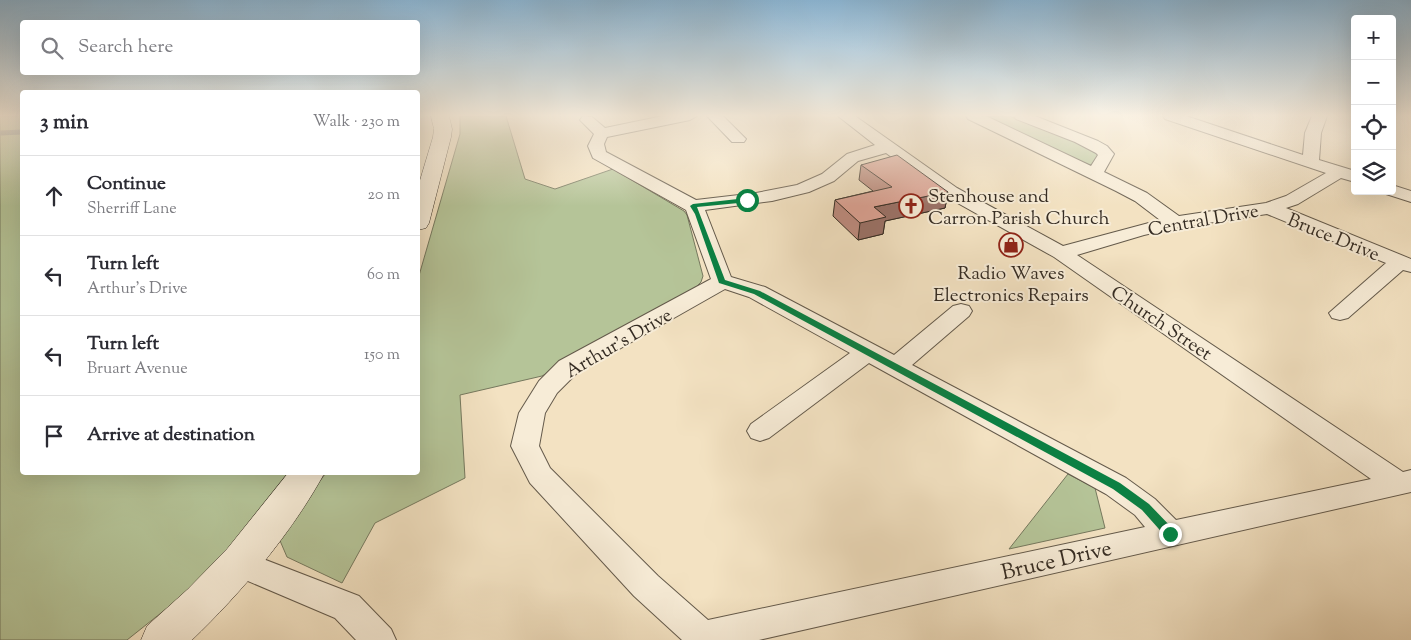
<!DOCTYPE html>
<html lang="en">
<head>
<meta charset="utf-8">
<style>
  body { margin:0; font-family:"Sorts Mill Goudy",serif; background:#f2f2f3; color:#2b2b33 }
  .controls { position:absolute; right:15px; top:15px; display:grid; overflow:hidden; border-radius:5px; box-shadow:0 5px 20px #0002 }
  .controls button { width:45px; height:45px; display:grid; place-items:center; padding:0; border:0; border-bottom:1px solid #e1e1e2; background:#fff; color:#2b2b33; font:25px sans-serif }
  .stop { position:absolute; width:15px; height:15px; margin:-11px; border:4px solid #0b8043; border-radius:50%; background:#fff }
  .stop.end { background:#0b8043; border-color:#fff; box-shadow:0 1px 5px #0008 }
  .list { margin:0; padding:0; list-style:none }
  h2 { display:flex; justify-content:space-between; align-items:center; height:65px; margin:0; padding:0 20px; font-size:21px }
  h2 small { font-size:16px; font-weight:400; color:#7c7c81 }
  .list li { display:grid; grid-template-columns:32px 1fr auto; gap:15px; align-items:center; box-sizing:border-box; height:80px; padding:0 20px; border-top:1px solid #e1e1e2 }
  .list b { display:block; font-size:19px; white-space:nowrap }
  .list p { margin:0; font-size:16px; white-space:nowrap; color:#7c7c81 }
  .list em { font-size:16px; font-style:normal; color:#7c7c81 }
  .icon { flex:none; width:28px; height:28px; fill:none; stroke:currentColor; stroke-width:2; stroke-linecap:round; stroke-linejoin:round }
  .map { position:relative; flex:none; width:1411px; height:640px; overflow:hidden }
  .search { position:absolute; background:#fff; box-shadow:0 5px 20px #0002; left:20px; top:20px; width:400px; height:55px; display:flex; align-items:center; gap:12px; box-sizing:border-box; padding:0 18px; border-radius:5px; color:#7c7c81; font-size:19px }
  .panel { position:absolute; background:#fff; box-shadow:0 5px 20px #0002; left:20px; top:90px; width:400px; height:385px; border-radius:5px }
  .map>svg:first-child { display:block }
  .green { fill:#b5c498; stroke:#75785e }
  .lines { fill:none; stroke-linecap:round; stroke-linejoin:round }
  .stream { stroke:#768280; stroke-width:5 }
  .street-casing { stroke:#645a4b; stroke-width:2 }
  .secondary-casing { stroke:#352c23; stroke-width:1 }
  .street { fill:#f7ecd7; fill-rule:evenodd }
  .secondary { fill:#f7ecd7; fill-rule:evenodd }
  .wall { fill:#be8c80; stroke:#352c23 }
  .shaded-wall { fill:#9b7268; stroke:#352c23 }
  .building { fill:#dda395; stroke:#352c23 }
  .route { fill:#0b8043 }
  .labels { text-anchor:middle; stroke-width:4; stroke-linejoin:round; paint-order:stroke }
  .poi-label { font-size:19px; fill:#352c23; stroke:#f7ecd7; text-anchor:start }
  .street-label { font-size:19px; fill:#352c23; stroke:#f7ecd7 }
  .near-street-label { font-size:22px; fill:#352c23; stroke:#f7ecd7 }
</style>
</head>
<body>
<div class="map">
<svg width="1411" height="640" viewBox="0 0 1411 640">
  <rect width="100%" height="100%" fill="#f3e2c2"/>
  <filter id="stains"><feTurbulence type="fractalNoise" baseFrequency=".004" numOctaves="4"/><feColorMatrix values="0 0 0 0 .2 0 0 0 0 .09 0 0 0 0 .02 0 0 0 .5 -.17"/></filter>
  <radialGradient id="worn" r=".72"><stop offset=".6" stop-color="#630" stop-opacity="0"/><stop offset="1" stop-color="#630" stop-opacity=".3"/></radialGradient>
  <!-- green -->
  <path class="green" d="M 0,116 L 22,116 L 22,472 L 290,473 L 215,570 L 127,640 L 0,640 Z
    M 460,116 L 506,116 L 525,179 L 555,189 L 613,169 L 684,211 L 687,215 L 703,276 L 701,282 L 696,287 L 542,376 L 460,395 L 465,478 L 375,523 L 342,583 L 287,557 L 278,536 L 326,473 L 418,472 L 418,279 L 460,134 Z
    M 978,116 L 1009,116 L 1077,142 L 1100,153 L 1094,165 L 1089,165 Z
    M 1068,474 L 1095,488 L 1105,528 L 1009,549 Z"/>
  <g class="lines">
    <!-- stream -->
    <path class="stream" d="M 0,133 L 22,132"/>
    <!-- street casing -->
    <g class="street-casing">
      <path id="street" d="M 583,116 L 592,117 L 605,128 L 663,116 L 697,116 L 690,120 L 607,137 L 604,144 L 606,152 L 696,200 L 756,193 L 797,185 L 822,174 L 847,154 L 875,145 L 838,116 L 855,116 L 957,188 L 1063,246 L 1160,220 L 1135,201 L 1116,191 L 968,119 L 966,116 L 986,116 L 1091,166 L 1098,155 L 1096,153 L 1075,142 L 1016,119 L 1014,116 L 1035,116 L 1098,141 L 1107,146 L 1114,154 L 1104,172 L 1147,193 L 1179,216 L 1266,203 L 1286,196 L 1326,173 L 1165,119 L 1163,116 L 1186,116 L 1303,155 L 1305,133 L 1312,116 L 1327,116 L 1321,133 L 1319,160 L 1355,171 L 1355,182 L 1341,178 L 1298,204 L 1286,208 L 1411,259 L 1411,272 L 1403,270 L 1348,318 L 1340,320 L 1332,318 L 1329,313 L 1386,263 L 1267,214 L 1175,228 L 1144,235 L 1077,255 L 1403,472 L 1411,470 L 1411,492 L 759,640 L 682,640 L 634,596 L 530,483 L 511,446 L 519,413 L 539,381 L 559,361 L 711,279 L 686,210 L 593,158 L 588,146 L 594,134 L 580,120 ZM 886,153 L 945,196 L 1054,257 L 1371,479 L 1176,520 L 1155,499 L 1126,478 L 912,365 L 969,316 L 972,311 L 969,306 L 961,304 L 953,306 L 894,355 L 765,287 L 731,277 L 705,210 L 772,201 L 809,192 L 834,181 L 858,161 ZM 725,289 L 749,297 L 850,353 L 751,424 L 747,431 L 751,438 L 760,441 L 769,438 L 869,363 L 1106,494 L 1135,515 L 1145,527 L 708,620 L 658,576 L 550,468 L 539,446 L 545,413 L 557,393 L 577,373 Z
        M 707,116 L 723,116 L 746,139 L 744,142 L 732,142 Z
        M 1392,185 L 1411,191 L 1411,202 L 1386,194 L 1384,191 L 1392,191 Z
        M 240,550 L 359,596 L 391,629 L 396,640 L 356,640 L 335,618 L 229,573 L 224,563 L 229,553 Z"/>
    </g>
    <!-- secondary casing -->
    <g class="secondary-casing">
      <path id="secondary" d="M 431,116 L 449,116 L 452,129 L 451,137 L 429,223 L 426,228 L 418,230 L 418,187 L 433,137 L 434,129 Z
        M 289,472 L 325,472 C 292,533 241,593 192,640 L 141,640 L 147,626 L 188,589 L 227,549 Z"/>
    </g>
    <!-- street -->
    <use href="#street" class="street"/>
    <!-- secondary -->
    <use href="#secondary" class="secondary"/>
  </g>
  <!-- wall -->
  <path class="wall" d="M 861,165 L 948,192 L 945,208 L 885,221 L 883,234 L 858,240 L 833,216 L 835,200 L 873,191 L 859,180 Z"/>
  <!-- shaded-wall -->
  <path class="shaded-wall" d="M 948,192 L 945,208 L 885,221 L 883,234 L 858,240 L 860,223 L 874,207 Z"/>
  <!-- building -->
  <path class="building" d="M 897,155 L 948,192 L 874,207 L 886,217 L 860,223 L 835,200 L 892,187 L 861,165 Z"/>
  <!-- sky -->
  <linearGradient id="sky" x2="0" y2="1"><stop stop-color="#8bb7d7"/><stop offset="0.56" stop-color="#faf2e4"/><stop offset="1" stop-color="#faf2e4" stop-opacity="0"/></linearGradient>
  <rect width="1411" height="206" fill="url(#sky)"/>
  <!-- route -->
  <path class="route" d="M 747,198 L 749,199 L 749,202 L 697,207 L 725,280 L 760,291 L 1120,483 L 1149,504 L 1174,530 L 1176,534 L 1174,537 L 1166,537 L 1142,510 L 1113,489 L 754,294 L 719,283 L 695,214 L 690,206 L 693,204 Z"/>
  <!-- icons -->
  <defs>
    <g id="church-ring" transform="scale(1.25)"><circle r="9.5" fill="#f7ecd7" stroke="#8f2418" stroke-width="1.5"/><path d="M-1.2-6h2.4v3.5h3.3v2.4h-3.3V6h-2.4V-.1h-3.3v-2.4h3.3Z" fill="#8f2418"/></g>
    <g id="shop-ring" transform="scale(1.25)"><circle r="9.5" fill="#f7ecd7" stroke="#8f2418" stroke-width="1.5"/><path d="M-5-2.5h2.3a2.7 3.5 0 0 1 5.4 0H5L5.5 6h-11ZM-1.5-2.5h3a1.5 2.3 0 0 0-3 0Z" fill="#8f2418"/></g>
  </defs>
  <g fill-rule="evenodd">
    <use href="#church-ring" x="911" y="206"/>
    <use href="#shop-ring" x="1011" y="245"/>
  </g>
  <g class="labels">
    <!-- poi labels -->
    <g class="poi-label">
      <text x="928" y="202">Stenhouse and<tspan x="928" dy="22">Carron Parish Church</tspan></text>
      <text x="1011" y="279" text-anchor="middle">Radio Waves<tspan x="1011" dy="22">Electronics Repairs</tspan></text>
    </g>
    <!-- street labels -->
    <g class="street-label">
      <text transform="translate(1203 219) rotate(-10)" y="7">Central Drive</text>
      <text transform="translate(1334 236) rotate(22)" y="7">Bruce Drive</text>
      <text transform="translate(1162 322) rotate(34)" y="7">Church Street</text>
      <text transform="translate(618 342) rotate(-30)" y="7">Arthur's Drive</text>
    </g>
    <!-- near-street labels -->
    <g class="near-street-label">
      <text transform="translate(1056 559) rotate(-13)" y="8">Bruce Drive</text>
    </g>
  </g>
  <rect width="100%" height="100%" filter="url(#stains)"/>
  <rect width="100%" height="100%" fill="url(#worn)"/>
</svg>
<div class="controls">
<button>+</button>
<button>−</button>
<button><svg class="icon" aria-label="locate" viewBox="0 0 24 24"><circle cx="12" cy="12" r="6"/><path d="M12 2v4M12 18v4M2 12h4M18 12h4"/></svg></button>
<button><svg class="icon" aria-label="layers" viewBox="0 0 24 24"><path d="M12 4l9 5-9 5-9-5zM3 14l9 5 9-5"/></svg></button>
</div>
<div class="stop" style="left:747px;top:200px"></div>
<div class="stop end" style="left:1170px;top:534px"></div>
<div class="search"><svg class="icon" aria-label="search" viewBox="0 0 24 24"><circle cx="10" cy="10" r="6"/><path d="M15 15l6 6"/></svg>Search here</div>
<section class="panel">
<h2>3 min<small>Walk · 230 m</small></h2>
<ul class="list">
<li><svg class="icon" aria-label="ahead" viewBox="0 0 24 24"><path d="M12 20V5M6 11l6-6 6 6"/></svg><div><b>Continue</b><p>Sherriff Lane</p></div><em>20 m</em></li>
<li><svg class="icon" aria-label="left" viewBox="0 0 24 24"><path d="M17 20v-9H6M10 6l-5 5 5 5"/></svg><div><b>Turn left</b><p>Arthur's Drive</p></div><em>60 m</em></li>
<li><svg class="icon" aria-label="left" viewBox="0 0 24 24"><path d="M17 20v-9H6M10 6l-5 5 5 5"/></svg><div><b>Turn left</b><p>Bruart Avenue</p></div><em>150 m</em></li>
<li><svg class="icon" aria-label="arrive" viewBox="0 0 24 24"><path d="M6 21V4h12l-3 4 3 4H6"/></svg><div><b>Arrive at destination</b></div></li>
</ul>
</section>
</div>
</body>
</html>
